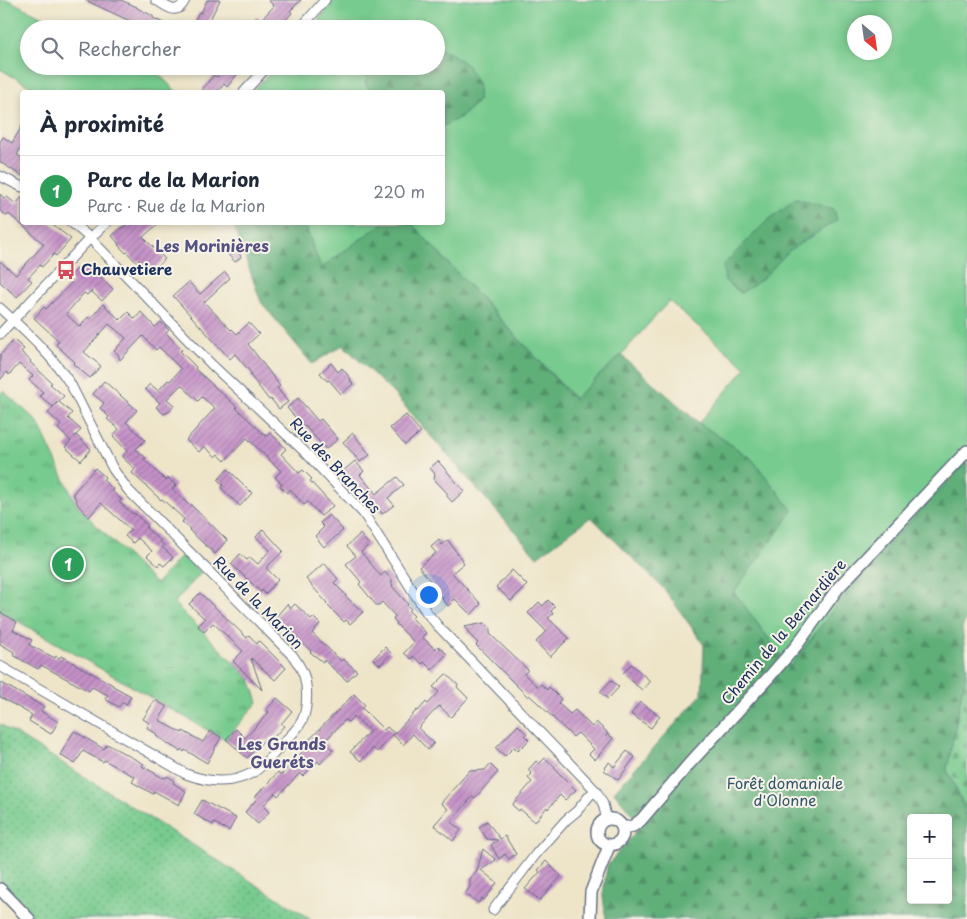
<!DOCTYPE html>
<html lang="fr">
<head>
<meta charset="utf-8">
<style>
  body { margin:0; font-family:"Playpen Sans",sans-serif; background:#f6f6f7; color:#1f2937 }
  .controls { position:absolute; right:15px; bottom:15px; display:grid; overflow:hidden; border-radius:5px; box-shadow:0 2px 8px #0003 }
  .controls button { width:45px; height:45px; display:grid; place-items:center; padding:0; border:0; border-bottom:1px solid #e0e1e3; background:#fff; color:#1f2937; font:25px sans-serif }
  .compass { position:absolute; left:847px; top:15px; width:45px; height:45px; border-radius:50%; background:#fff; box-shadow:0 2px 8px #0003; rotate:151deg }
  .you { position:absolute; left:428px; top:594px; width:18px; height:18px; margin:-12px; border:4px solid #fff; border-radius:50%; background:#1a73e8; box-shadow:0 0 0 8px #1a73e833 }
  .badge { display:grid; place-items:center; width:32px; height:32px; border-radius:50%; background:#b45309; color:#fff; font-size:16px; font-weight:700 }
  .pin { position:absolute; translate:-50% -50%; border:2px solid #fff; box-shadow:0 1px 5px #0006 }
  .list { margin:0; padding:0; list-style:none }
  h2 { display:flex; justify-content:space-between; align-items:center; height:65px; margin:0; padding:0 20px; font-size:21px }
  h2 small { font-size:16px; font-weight:400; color:#747a83 }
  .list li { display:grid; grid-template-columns:32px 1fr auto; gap:15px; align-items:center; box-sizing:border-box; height:70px; padding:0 20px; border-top:1px solid #e0e1e3 }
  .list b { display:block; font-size:19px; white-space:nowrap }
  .list p { margin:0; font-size:16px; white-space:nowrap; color:#747a83 }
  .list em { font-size:16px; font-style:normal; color:#747a83 }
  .icon { flex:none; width:28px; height:28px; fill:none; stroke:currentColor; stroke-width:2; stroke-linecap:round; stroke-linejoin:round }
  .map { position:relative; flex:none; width:967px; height:919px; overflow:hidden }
  .search { position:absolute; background:#fff; box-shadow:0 2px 8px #0003; left:20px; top:20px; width:425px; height:55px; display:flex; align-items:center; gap:12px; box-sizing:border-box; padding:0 18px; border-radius:28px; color:#747a83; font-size:19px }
  .panel { position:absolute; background:#fff; box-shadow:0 2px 8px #0003; left:20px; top:90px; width:425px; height:135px; border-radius:5px }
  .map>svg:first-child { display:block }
  .grass { fill:#77cb8e; stroke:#497d76; fill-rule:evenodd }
  .forest { fill:url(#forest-firs); stroke:#3e6f6c; fill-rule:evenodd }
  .cemetery { fill:url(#cemetery-stones); stroke:#497d76 }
  .park { fill:url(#park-tufts); stroke:#497d76 }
  .garden { fill:url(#garden-dots); stroke:#497d76 }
  .building { fill:url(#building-hatch) }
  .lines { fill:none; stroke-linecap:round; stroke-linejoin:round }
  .minor-casing { stroke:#656f83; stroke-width:11 }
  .tertiary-casing { stroke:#656f83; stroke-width:14 }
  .minor { stroke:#fff; stroke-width:9 }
  .tertiary { stroke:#fff; stroke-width:11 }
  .labels { text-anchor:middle; stroke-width:4; stroke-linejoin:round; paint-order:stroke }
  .poi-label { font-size:15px; font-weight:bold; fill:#1b2f5e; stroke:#f7f3e8; text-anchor:start }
  .street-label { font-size:15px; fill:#1b2f5e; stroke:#f7f3e8 }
  .park-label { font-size:15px; fill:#32566a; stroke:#f7f3e8 }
  .neighbourhood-label { font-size:16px; font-weight:bold; fill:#565183; stroke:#f7f3e8 }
</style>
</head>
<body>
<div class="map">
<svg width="967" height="919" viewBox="0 0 967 919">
  <defs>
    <pattern id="forest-firs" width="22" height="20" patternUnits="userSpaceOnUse" patternTransform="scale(1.25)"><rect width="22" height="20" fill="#61af79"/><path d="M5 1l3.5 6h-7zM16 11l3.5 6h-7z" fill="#4f8f66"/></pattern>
    <pattern id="cemetery-stones" width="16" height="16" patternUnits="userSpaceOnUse" patternTransform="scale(1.25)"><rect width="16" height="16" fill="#77cb8e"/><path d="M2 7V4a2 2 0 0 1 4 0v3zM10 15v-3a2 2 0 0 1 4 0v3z" fill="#61a577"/></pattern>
    <pattern id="park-tufts" width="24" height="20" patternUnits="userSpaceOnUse" patternTransform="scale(1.25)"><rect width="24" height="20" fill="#77cb8e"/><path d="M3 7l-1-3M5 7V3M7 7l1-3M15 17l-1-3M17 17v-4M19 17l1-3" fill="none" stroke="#61a577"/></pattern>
    <pattern id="garden-dots" width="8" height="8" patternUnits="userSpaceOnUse" patternTransform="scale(1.25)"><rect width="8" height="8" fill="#77cb8e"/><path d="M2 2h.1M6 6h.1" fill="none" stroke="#61a577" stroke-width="1.8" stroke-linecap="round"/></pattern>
    <pattern id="building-hatch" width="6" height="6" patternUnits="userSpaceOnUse" patternTransform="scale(1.25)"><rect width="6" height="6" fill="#c591c7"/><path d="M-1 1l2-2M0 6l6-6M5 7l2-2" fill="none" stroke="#9f77a5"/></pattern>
  </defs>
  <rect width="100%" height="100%" fill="#f7f3e8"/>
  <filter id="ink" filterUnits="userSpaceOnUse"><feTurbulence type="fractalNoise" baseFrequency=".02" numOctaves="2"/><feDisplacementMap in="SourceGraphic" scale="10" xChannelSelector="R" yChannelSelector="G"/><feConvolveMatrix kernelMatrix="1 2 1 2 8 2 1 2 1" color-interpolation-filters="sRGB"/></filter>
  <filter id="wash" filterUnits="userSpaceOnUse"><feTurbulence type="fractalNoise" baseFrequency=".0096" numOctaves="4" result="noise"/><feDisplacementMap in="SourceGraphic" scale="20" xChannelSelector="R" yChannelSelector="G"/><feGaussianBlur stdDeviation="1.12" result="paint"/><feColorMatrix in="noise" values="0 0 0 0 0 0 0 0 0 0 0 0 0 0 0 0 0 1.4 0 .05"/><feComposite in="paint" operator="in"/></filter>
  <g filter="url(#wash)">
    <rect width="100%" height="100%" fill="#eee5c9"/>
    <!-- grass -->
    <path class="grass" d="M 0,0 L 8,0 L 68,29 L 29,29 L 29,66 L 149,66 L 152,68 L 177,92 L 40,92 L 0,69 Z
      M 334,0 L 967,0 L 967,462 L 872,562 L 835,607 L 790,667 L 734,592 L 752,459 L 699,423 L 746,368 L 669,301 L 621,355 L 575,399 L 411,223 L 442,222 L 442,92 L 252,92 L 276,66 L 436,66 L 436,29 L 310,29 L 321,17 ZM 854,22 L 884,22 L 884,52 L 854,52 Z
      M 304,223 L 383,223 L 321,269 Z"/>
    <!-- forest -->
    <path class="forest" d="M 57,19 L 78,29 L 34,29 L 42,21 Z
      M 436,48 L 449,52 L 468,66 L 479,85 L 478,101 L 461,117 L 443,126 L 442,92 L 371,92 L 365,83 L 371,66 L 436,66 Z
      M 796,199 L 834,209 L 837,220 L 790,250 L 761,280 L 741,293 L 725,281 L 723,265 L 767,221 Z
      M 233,223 L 304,223 L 321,268 L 383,223 L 411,223 L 574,399 L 621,355 L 699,423 L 752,459 L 793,511 L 734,592 L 790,667 L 835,607 L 872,562 L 967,462 L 967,616 L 962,628 L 967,667 L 947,770 L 962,801 L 965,816 L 967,816 L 967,919 L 606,919 L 603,896 L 607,866 L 641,825 L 614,792 L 702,694 L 704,645 L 665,590 L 591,517 L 537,557 L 393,393 L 343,345 L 312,364 L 261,302 ZM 911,818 L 948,818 L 948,900 L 911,900 Z"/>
    <!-- cemetery -->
    <path class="cemetery" d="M 967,667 L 967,816 L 966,817 L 962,801 L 947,770 Z"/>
    <!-- park -->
    <path class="park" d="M 3,391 L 37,421 L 76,504 L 90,519 L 156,584 L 182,555 L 201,573 L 174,603 L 250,679 L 258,702 L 225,740 L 0,611 L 0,394 Z"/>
    <!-- garden -->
    <path class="garden" d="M 0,724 L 311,919 L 34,919 L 0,881 Z"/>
    <g id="blocks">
      <!-- building -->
      <path class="building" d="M 85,0 L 121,0 L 137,7 L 137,8 L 153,16 L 153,18 L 176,29 L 147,29 Z
        M 207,0 L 220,0 L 205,29 L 190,29 L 199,12 L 201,13 Z
        M 268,0 L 301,0 L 290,11 L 292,13 L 277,29 L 253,29 L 254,28 L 250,24 L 257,17 L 261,20 L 274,6 Z
        M 226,66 L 244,66 L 227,87 L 224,84 L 217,92 L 208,92 L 202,89 L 214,75 L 217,77 Z
        M 22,126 L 22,145 L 17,155 L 22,158 L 22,176 L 0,162 L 0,142 L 3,137 L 12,143 Z
        M 0,194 L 4,198 L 6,196 L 16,204 L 22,197 L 22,222 L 49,222 L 71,239 L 56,256 L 54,254 L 42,267 L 40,265 L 28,278 L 32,281 L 17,297 L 0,282 L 0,261 L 16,275 L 44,244 L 9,214 L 7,216 L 0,211 Z
        M 128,222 L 160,222 L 143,237 L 165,259 L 150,272 L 139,260 L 136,262 L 127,252 L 126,253 L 118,245 L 119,244 L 112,236 L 122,227 L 123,228 Z
        M 234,242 L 241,257 L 235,262 L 224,250 Z
        M 86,265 L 95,274 L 96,273 L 113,289 L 102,301 L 91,291 L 87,295 L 84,293 L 66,314 L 80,327 L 88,317 L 90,319 L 103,304 L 120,320 L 128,312 L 135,319 L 141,312 L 155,327 L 161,322 L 169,330 L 166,333 L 182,350 L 180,351 L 196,367 L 195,369 L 237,407 L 236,408 L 266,436 L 270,433 L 279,441 L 286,449 L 281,454 L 299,473 L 303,470 L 312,479 L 310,481 L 333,506 L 321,516 L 308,502 L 304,505 L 290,489 L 287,493 L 280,486 L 282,484 L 275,477 L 281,471 L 247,438 L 225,461 L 218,454 L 216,457 L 204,446 L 199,452 L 186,440 L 215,408 L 202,397 L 198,401 L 181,385 L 167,399 L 174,405 L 170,411 L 164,414 L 156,407 L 160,403 L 145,389 L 150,384 L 160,392 L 160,391 L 159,390 L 168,380 L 170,381 L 181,369 L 159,347 L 156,350 L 143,336 L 120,360 L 118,354 L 114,351 L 126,338 L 109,324 L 84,352 L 101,366 L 90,378 L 73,364 L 75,362 L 56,345 L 59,341 L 34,318 L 44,307 L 46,309 L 72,282 L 68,278 L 77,269 L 80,272 Z
        M 225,272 L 230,278 L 204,302 L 231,330 L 232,329 L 237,334 L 249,323 L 259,334 L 248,344 L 280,386 L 277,388 L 288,402 L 279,409 L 271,399 L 269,400 L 250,375 L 251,373 L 235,354 L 230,359 L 173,296 L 189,282 L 200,294 Z
        M 14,340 L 24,349 L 21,352 L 31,361 L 30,362 L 52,383 L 50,384 L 64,396 L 53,407 L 40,396 L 43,392 L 29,380 L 33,376 L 19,364 L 9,375 L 7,372 L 0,380 L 0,355 Z
        M 331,363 L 338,372 L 342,368 L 351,379 L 350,380 L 353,384 L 341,394 L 329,380 L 327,381 L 320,373 Z
        M 104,381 L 137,410 L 126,422 L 145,440 L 136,449 L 146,458 L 144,459 L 166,481 L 168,478 L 176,485 L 172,489 L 189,505 L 190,504 L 227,540 L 215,554 L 189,530 L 190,529 L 182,522 L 184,519 L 162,499 L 161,500 L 132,473 L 135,469 L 122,457 L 127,451 L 113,436 L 119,429 L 107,419 L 109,417 L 100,408 L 104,403 L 93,394 Z
        M 298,398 L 318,421 L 321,419 L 338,439 L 326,449 L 304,425 L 303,426 L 287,408 Z
        M 58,401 L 72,413 L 68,418 L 81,430 L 74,437 L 76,435 L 91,449 L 81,461 L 65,447 L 71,441 L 58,429 L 61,425 L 48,413 Z
        M 406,415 L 421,432 L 405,445 L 390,428 Z
        M 353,433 L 370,455 L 360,462 L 343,442 Z
        M 355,461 L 364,471 L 360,475 L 376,494 L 397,477 L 404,485 L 388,498 L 394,505 L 382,514 L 377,507 L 374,509 L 364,498 L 367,496 L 354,480 L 352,482 L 343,471 Z
        M 438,461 L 464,491 L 452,502 L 446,495 L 448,494 L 434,479 L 435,474 L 430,468 Z
        M 95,468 L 105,477 L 103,480 L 113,489 L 112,491 L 122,500 L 119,502 L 133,514 L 134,513 L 148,526 L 146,528 L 161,541 L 160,542 L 164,545 L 162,547 L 173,557 L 164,566 L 160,563 L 158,566 L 147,556 L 152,551 L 138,538 L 133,543 L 125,536 L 131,530 L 101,503 L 89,517 L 78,505 L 73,493 Z
        M 228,469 L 252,493 L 240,506 L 221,488 L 223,485 L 218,480 Z
        M 329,515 L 343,530 L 324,547 L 315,536 L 324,527 L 320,523 Z
        M 263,529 L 283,551 L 266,568 L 278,580 L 265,594 L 262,590 L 261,592 L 231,564 L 240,554 L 247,560 L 250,557 L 258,564 L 270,550 L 256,537 Z
        M 360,534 L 369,545 L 361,552 L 381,576 L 385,572 L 393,581 L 391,582 L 393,585 L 392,586 L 408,604 L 407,605 L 411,609 L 409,611 L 414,616 L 412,618 L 426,633 L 422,637 L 435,649 L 438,646 L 447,654 L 432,670 L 424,662 L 422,664 L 413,656 L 411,659 L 404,653 L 414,642 L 396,624 L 397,623 L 393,619 L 395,616 L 382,602 L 379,605 L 376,605 L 359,584 L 361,582 L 346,564 L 356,556 L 347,546 Z
        M 439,540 L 442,545 L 448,540 L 464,563 L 452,573 L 481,604 L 471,615 L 455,599 L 448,606 L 442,599 L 443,598 L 435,589 L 436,588 L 419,567 L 436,553 L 431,547 Z
        M 324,563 L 338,579 L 334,583 L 346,595 L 345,596 L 363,612 L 350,624 L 346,620 L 344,622 L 326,604 L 327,603 L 306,579 Z
        M 512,570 L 527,585 L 511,601 L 496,587 Z
        M 200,593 L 247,638 L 249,635 L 257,644 L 259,641 L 286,668 L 275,680 L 251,658 L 262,690 L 233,661 L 243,651 L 213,623 L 204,632 L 198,626 L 205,619 L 189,604 Z
        M 548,600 L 555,607 L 551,611 L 553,614 L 548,618 L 569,638 L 550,657 L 536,642 L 546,631 L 528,613 L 539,602 L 543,606 Z
        M 287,604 L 291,608 L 295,604 L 311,619 L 313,617 L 320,624 L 312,633 L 341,661 L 343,659 L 357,671 L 347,681 L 324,660 L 323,662 L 310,652 L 311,651 L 275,618 Z
        M 0,612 L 17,622 L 13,630 L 32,640 L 29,645 L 55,658 L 56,656 L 59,658 L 61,656 L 113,685 L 113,686 L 131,696 L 127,704 L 123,702 L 119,707 L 105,699 L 108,695 L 92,687 L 89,691 L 41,665 L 38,669 L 13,655 L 14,652 L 0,644 Z
        M 485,623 L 490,628 L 490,634 L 528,670 L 524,674 L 538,687 L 541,684 L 547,690 L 549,687 L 561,699 L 558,703 L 570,714 L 575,710 L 592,727 L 596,722 L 607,732 L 607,735 L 605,737 L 608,734 L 613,738 L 595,760 L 589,754 L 594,749 L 578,733 L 573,737 L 538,703 L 529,695 L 528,697 L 476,645 L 478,643 L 467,632 L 468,631 L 464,627 Z
        M 385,647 L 391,653 L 380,665 L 373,659 Z
        M 631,664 L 650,681 L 642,690 L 623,673 Z
        M 446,674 L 458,685 L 457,687 L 468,698 L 451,717 L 439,706 L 418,728 L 434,743 L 428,750 L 413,734 L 403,745 L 393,735 L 417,710 L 418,711 L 426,702 L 428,704 L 439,692 L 433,687 Z
        M 611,680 L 619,687 L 608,699 L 600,692 Z
        M 0,682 L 44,707 L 41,711 L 58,722 L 51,734 L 29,721 L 32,715 L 0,697 Z
        M 354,694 L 365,705 L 362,708 L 384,730 L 387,727 L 394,733 L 377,752 L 373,748 L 361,761 L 350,752 L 370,731 L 354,716 L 348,722 L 345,720 L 324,742 L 333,750 L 320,764 L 318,761 L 303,776 L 300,773 L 278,796 L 275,793 L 263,806 L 269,812 L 258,824 L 245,812 L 256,800 L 254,798 L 278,772 L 281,775 L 305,749 L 303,746 Z
        M 277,698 L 292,711 L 281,724 L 284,726 L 273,738 L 271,737 L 267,741 L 265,739 L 247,758 L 226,739 L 236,729 L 245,738 L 269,712 L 266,710 Z
        M 155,700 L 167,707 L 159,720 L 182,733 L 183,731 L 203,742 L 210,731 L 221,737 L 207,763 L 185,750 L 184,752 L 181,749 L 180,751 L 165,742 L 166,742 L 156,736 L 157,734 L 147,728 L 149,723 L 143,719 Z
        M 640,702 L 660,716 L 651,728 L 631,714 Z
        M 518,725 L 527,734 L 525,736 L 529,740 L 518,751 L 514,747 L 505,756 L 496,748 Z
        M 74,731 L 104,749 L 107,744 L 116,749 L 144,764 L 142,766 L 163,778 L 164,777 L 166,778 L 167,776 L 174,780 L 173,783 L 186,791 L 179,805 L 154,791 L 153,794 L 132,782 L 135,777 L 104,760 L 103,762 L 83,751 L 75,764 L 60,755 Z
        M 627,751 L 635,757 L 618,780 L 604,770 L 609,762 L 614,767 Z
        M 545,758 L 555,767 L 554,768 L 576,790 L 565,800 L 560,795 L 548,809 L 547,807 L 535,822 L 520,809 L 519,811 L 512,805 L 532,782 L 528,778 L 532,774 L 528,770 L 536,761 L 539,764 Z
        M 490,764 L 498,772 L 475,798 L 473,796 L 451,822 L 461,830 L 453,841 L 434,825 L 448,809 L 441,803 L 470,770 L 472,771 L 485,770 Z
        M 202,800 L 236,818 L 229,831 L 214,823 L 213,825 L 194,814 Z
        M 487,821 L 500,839 L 505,836 L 516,854 L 509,859 L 505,854 L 499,859 L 491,845 L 498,840 L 487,839 L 479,827 Z
        M 483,849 L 496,860 L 481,870 L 497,883 L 484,900 L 482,898 L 479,903 L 465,894 L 470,887 L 470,879 L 477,871 Z
        M 546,861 L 561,876 L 540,900 L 525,889 L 540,872 L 538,870 Z"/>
    </g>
  </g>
  <g filter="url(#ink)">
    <use href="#blocks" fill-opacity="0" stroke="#656f83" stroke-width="1"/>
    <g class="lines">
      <!-- minor casing -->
      <g class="minor-casing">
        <path id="minor" d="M 156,0 C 168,7 177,17 185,0
          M 300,29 L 325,0
          M 244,92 L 268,66
          M 0,176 L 22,187
          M 71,222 L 90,238 L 212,365 L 306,453 L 364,514 L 427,613 L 438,626 L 596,791 L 603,804 L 607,820
          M 0,308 C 26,332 52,355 71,385 L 113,469 L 128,490 L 293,656 C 297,662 302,669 304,676 C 308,689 308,713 300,724 C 295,732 286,740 280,747 C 271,756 263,767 252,773 C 230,785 208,782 186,774 L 0,666
          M 0,334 L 90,238 L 107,222
          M 493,910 L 536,854 L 566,820 L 577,811 L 590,795 L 596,791"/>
      </g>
      <!-- tertiary casing -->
      <g class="tertiary-casing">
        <path id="tertiary" d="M597 832a13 13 0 1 1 26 0a13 13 0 1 1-26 0Z
          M 623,828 L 633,826 L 641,820 L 689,764 L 770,676 L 797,645 L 838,588 L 967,451
          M 0,889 L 29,919
          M 590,919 L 591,892 L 609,846"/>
      </g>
      <!-- minor -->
      <use href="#minor" class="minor"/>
      <!-- tertiary -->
      <use href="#tertiary" class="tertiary"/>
    </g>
  </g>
  <!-- icons -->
  <defs>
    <g id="bus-bare" transform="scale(1.5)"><path d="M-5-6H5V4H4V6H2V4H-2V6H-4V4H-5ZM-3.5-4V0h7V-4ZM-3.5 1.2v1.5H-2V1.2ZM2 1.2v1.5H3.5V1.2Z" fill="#d1495b" stroke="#f7f3e8" stroke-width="2.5" paint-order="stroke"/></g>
  </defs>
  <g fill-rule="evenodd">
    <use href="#bus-bare" x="66" y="270"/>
  </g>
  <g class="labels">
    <!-- poi labels -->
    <g class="poi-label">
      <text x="81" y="275">Chauvetiere</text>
    </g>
    <!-- street labels -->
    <g class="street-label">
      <text transform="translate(335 466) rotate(47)" y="5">Rue des Branches</text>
      <text transform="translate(258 603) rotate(46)" y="5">Rue de la Marion</text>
      <text transform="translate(784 632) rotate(-50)" y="5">Chemin de la Bernardière</text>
    </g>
    <!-- park labels -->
    <g class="park-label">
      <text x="785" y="789">Forêt domaniale<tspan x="785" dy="17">d'Olonne</tspan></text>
    </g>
    <!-- neighbourhood labels -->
    <g class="neighbourhood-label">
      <text x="212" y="252">Les Morinières</text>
      <text x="282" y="750">Les Grands<tspan x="282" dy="18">Gueréts</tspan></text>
    </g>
  </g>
</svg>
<div class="controls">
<button>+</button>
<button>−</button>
</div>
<svg class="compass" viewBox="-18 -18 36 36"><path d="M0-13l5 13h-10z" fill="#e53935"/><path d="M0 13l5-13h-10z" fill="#747a83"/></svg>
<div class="you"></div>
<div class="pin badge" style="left:68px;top:564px;background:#2e9e5b">1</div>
<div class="search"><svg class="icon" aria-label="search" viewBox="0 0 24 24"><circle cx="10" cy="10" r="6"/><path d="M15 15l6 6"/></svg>Rechercher</div>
<section class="panel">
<h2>À proximité<small></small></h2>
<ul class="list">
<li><span class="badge" style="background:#2e9e5b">1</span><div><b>Parc de la Marion</b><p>Parc · Rue de la Marion</p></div><em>220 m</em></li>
</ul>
</section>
</div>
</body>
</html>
